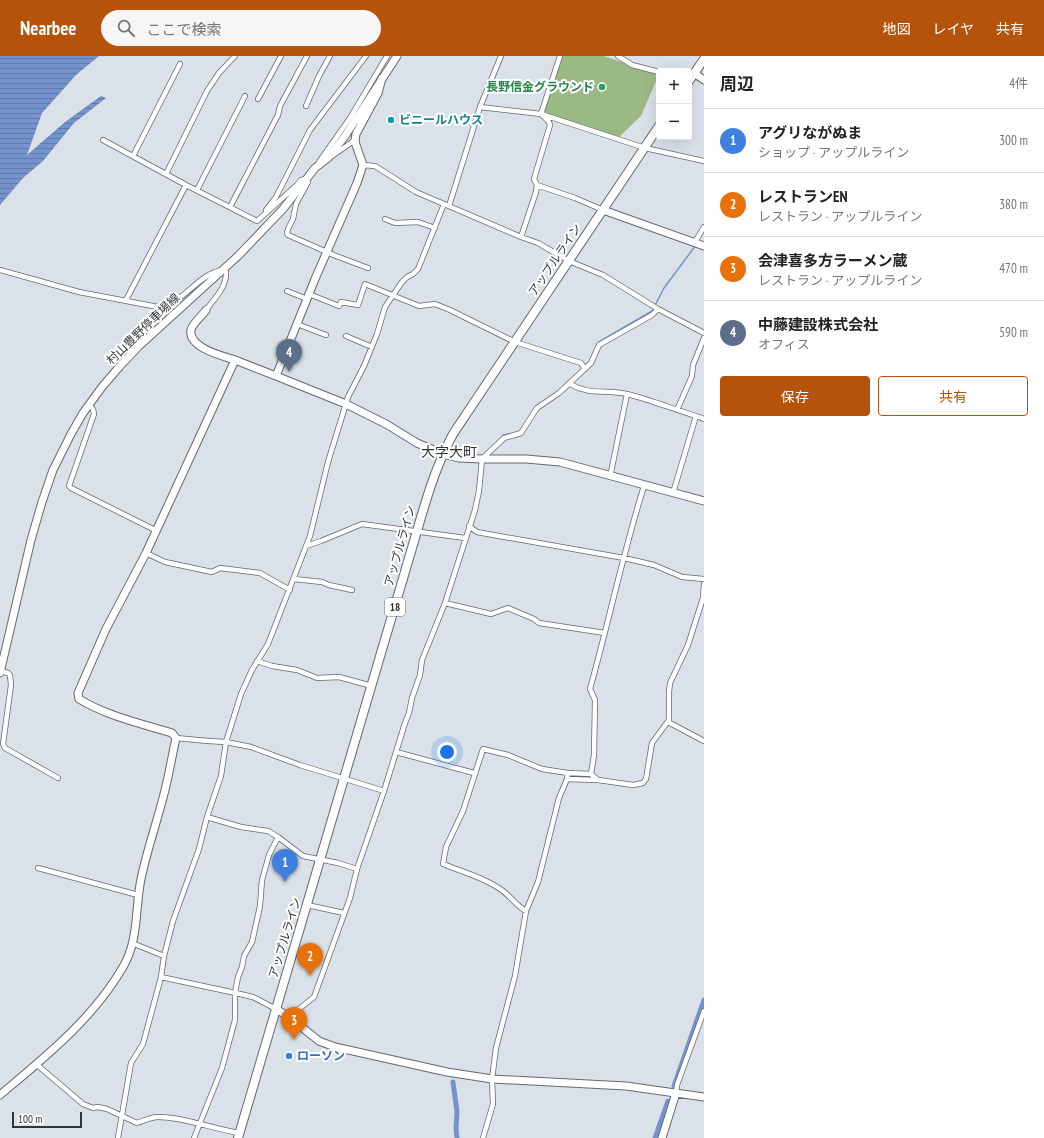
<!DOCTYPE html>
<html lang="ja">
<head>
<meta charset="utf-8">
<style>
  body { margin:0; font-family:"PT Sans Narrow","Noto Sans JP",sans-serif; background:#f6f6f6; color:#222 }
  .controls { position:absolute; right:12px; top:12px; display:grid; overflow:hidden; border-radius:4px; box-shadow:0 4px 16px #0002 }
  .controls button { width:36px; height:36px; display:grid; place-items:center; padding:0; border:0; border-bottom:1px solid #e0e0e0; background:#fff; color:#222; font:20px sans-serif }
  .scale { position:absolute; left:12px; bottom:10px; width:70px; box-sizing:border-box; padding-left:4px; border:2px solid #323538; border-top:0; font-size:11px; line-height:14px; white-space:nowrap; color:#323538; -webkit-text-stroke:3px #fff; paint-order:stroke }
  .you { position:absolute; left:447px; top:696px; width:14px; height:14px; margin:-10px; border:3px solid #fff; border-radius:50%; background:#1a73e8; box-shadow:0 0 0 6px #1a73e833 }
  .badge { display:grid; place-items:center; width:26px; height:26px; border-radius:50%; background:#b45309; color:#fff; font-size:13px; font-weight:700 }
  .pin { position:absolute; translate:-50% -33px; filter:drop-shadow(0 1px 2px #0008) }
  .pin::after { content:''; position:absolute; top:21px; width:14px; height:12px; background:inherit; clip-path:polygon(0 0,100% 0,50% 100%) }
  .list { margin:0; padding:0; list-style:none }
  h2 { display:flex; justify-content:space-between; align-items:center; height:52px; margin:0; padding:0 16px; font-size:17px }
  h2 small { font-size:13px; font-weight:400; color:#767676 }
  .list li { display:grid; grid-template-columns:26px 1fr auto; gap:12px; align-items:center; box-sizing:border-box; height:64px; padding:0 16px; border-top:1px solid #e0e0e0 }
  .list b { display:block; font-size:15px; white-space:nowrap }
  .list p { margin:0; font-size:13px; white-space:nowrap; color:#767676 }
  .list em { font-size:13px; font-style:normal; color:#767676 }
  .actions { display:flex; gap:8px; padding:12px 16px }
  .actions a { flex:1; padding:9px 0; border:1px solid #b45309; border-radius:4px; text-align:center; font-size:14px; color:#b45309 }
  .actions .main { background:#b45309; color:#fff }
  .icon { flex:none; width:22px; height:22px; fill:none; stroke:currentColor; stroke-width:2; stroke-linecap:round; stroke-linejoin:round }
  .map { position:relative; flex:none; width:704px; height:1082px; overflow:hidden }
  header { display:flex; align-items:center; gap:24px; box-sizing:border-box; height:56px; padding:0 20px; background:#b45309; color:#fff }
  header strong { font-size:19px }
  nav { display:flex; gap:22px; margin-inline-start:auto; font-size:14px }
  .search { width:280px; height:36px; background:#f6f6f6; display:flex; align-items:center; gap:10px; box-sizing:border-box; padding:0 14px; border-radius:22px; color:#767676; font-size:15px }
  main { display:flex }
  aside { flex:1; background:#fff }
  .map>svg:first-child { display:block }
  .park { fill:#9bba83 }
  .water { fill:url(#water-rules) }
  .lines { fill:none; stroke-linecap:round; stroke-linejoin:round }
  .stream { stroke:#7493cc; stroke-width:1.5 }
  .canal { stroke:#7493cc; stroke-width:5 }
  .street-casing { stroke:#63686f; stroke-width:6 }
  .secondary-casing { stroke:#63686f; stroke-width:9 }
  .highway-casing { stroke:#63686f; stroke-width:10 }
  .street { stroke:#fff; stroke-width:4.5 }
  .secondary { stroke:#fff; stroke-width:7 }
  .highway { stroke:#fff; stroke-width:8 }
  .leisure-dot { fill:#2e9e5b; stroke:#fff; stroke-width:1.5 }
  .culture-dot { fill:#0f9aa8; stroke:#fff; stroke-width:1.5 }
  .shop-dot { fill:#3f7fe0; stroke:#fff; stroke-width:1.5 }
  .labels { text-anchor:middle; stroke-width:4; stroke-linejoin:round; paint-order:stroke }
  .shield { fill:#fff; stroke:#707274; stroke-width:1 }
  .shield-label { font-size:11px; font-weight:bold; fill:#323538 }
  .leisure-label { font-size:12px; font-weight:bold; fill:#27864d; stroke:#fff; text-anchor:end }
  .culture-label { font-size:12px; font-weight:bold; fill:#0d838f; stroke:#fff; text-anchor:start }
  .street-label { font-size:12px; fill:#323538; stroke:#fff }
  .shop-label { font-size:12px; font-weight:bold; fill:#366cbe; stroke:#fff; text-anchor:start }
  .quarter-label { font-size:14px; fill:#323538; stroke:#fff }
</style>
</head>
<body>
<header>
<strong>Nearbee</strong>
<div class="search"><svg class="icon" aria-label="search" viewBox="0 0 24 24"><circle cx="10" cy="10" r="6"/><path d="M15 15l6 6"/></svg>ここで検索</div>
<nav><a>地図</a><a>レイヤ</a><a>共有</a></nav>
</header>
<main>
<div class="map">
<svg width="704" height="1082" viewBox="0 0 704 1082">
  <defs>
    <pattern id="water-rules" width="6" height="5" patternUnits="userSpaceOnUse"><rect width="6" height="5" fill="#7493cc"/><path d="M0 2.5h6" fill="none" stroke="#6079a7"/></pattern>
  </defs>
  <rect width="100%" height="100%" fill="#dbe1e9"/>
  <!-- park -->
  <path class="park" d="M 561,0 L 604,0 L 625,7 L 637,13 L 650,14 L 659,18 L 641,60 L 619,81 L 543,56 Z"/>
  <!-- water -->
  <path class="water" d="M 0,0 L 99,0 L 76,19 L 42,57 L 27,99 L 65,66 L 101,40 L 106,42 L 74,67 L 43,105 L 23,122 L 0,149 Z"/>
  <g class="lines">
    <!-- stream -->
    <path class="stream" d="M 589,306 L 599,286 L 652,255 L 664,232 L 696,189
      M 503,379 L 511,378"/>
    <!-- canal -->
    <path class="canal" d="M 453,1026 L 457,1056 L 456,1072 L 457,1082
      M 674,1030 L 704,944
      M 655,1082 L 668,1045"/>
    <!-- street casing -->
    <g class="street-casing">
      <path id="street" d="M 560,0 L 541,58 L 645,92 L 704,105
        M 618,0 L 632,9 L 659,16
        M 258,43 L 281,0
        M 306,50 L 319,20 L 330,0
        M 480,51 L 541,58 L 549,66 L 550,69 L 534,123 L 537,129 L 536,136 L 521,181
        M 103,84 L 186,129 L 257,165 L 297,129 L 301,124 L 307,123 L 308,126 L 296,148 L 293,163 L 288,173 L 287,177 L 288,179 L 336,200 L 368,212
        M 133,100 L 180,8
        M 332,100 L 355,84
        M 319,106 L 350,62 L 387,0
        M 363,109 L 375,110 L 416,136 L 521,181 L 538,187 L 569,205 L 603,219 L 658,253 L 704,277
        M 166,118 L 207,35 L 219,17 L 235,0
        M 537,129 L 575,142 L 603,154
        M 197,134 L 245,40
        M 449,150 L 480,51 L 501,0
        M 230,151 L 278,59 L 280,50 L 307,0
        M 266,154 L 276,141 L 310,74 L 366,0
        M 385,163 L 395,167 L 418,166 L 435,172
        M 695,186 L 704,171
        M 0,214 L 79,236 L 158,251 C 183,249 196,219 222,214 L 226,216 C 227,231 214,243 206,254
        M 287,235 L 307,243
        M 309,238 L 339,250 L 341,246 L 358,249 L 365,228 L 419,250 L 435,248 L 450,254 L 515,286 L 581,307 L 585,313
        M 126,244 L 186,129
        M 297,268 L 326,279
        M 346,280 L 372,291
        M 570,328 C 591,340 605,333 627,338 C 651,344 673,353 696,360 L 673,437
        M 89,349 L 93,353 L 94,358 L 69,430 L 71,432 L 157,475
        M 677,354 L 692,320 L 693,309 L 704,282
        M 696,360 L 704,363
        M 610,421 L 627,338
        M 469,470 L 477,476 L 482,477 L 624,502 L 654,509 L 682,521 L 704,523
        M 306,490 L 321,485 L 362,468 L 465,482
        M 146,497 L 165,506 L 212,516 L 220,512 L 260,517 L 290,534
        M 294,523 L 322,526 L 329,529 L 352,534
        M 445,547 L 491,558 L 508,552 L 534,563 L 539,567 L 605,577
        M 257,605 L 272,610 L 297,614 L 317,622 L 339,621 L 372,630
        M 0,615 L 8,617 L 10,619 L 11,629 L 3,688 L 5,692 L 58,722
        M 668,666 L 704,685
        M 176,682 L 208,685 L 226,686 L 251,691 L 300,709 L 384,735
        M 396,696 L 474,717
        M 591,718 L 594,699 L 595,644 L 590,633 C 609,565 623,497 644,430
        M 567,723 L 598,724
        M 207,761 L 241,771 L 268,775 L 278,781
        M 38,812 L 138,839
        M 307,849 L 344,857
        M 526,855 C 517,850 511,841 503,835 C 485,822 463,816 443,808 L 446,791 L 463,755 L 483,693 L 508,699 L 542,713 L 568,717 L 591,718 L 598,724 L 633,729 L 643,727 L 646,723 L 652,687 L 669,664 L 669,636 L 670,627 L 688,589 L 703,542 L 704,528
        M 132,887 L 164,900
        M 161,921 L 240,938 L 253,941 L 276,953
        M 289,961 L 314,941 L 350,842 L 357,813 L 384,735 L 405,667 L 409,657 L 412,642 L 420,619 L 422,604 L 445,547 L 475,454 L 479,435 L 482,403 L 504,382 L 521,377 L 537,352 L 559,337 L 591,307 L 599,289 L 652,259 L 658,253
        M 36,1008 L 83,1048 L 93,1052 L 98,1051 L 107,1053 L 137,1067 C 143,1065 151,1061 158,1061 C 185,1061 212,1073 240,1077
        M 676,1037 L 677,1029 L 704,955
        M 118,1082 L 131,1007 L 143,988 L 161,921 L 164,900 L 173,865 L 199,793 L 207,761 L 221,720 L 226,686 L 241,638 L 252,614 L 268,588 L 310,480 L 328,406 L 348,341 L 364,310 L 377,278 L 385,251 L 402,226 L 407,221 L 413,218 L 418,213 L 444,148
        M 194,1082 L 222,1012 L 235,964 L 235,937 L 238,921 L 242,911 L 244,900 L 252,886 L 260,850 L 262,824 L 269,799 L 278,781 L 303,800 L 338,807 L 357,813
        M 483,1082 L 493,1048 L 492,1023 L 496,992 L 515,920 L 526,855 L 538,826 L 559,742 L 567,723 L 568,717"/>
    </g>
    <!-- secondary casing -->
    <g class="secondary-casing">
      <path id="secondary" d="M 694,17 L 704,24
        M 603,154 L 704,190
        M 206,254 C 202,260 192,268 191,274 C 188,292 223,300 235,304
        M 276,320 L 346,348 L 386,368 L 417,387 L 443,398 L 459,402 L 482,403 L 526,403 L 560,406 L 704,445
        M 0,617 L 31,484 L 42,446 L 53,414 L 71,378 L 83,357 L 102,331 L 120,310 L 138,291 L 238,200 L 283,153 L 315,112 L 328,102 L 345,80 L 397,0
        M 276,953 L 289,961 L 319,985 L 335,991 L 447,1016 L 492,1023 L 626,1030 L 704,1041
        M 0,1039 C 45,1001 93,963 123,911 C 139,884 135,852 141,823 C 147,794 157,766 164,738 C 169,719 172,700 176,682 L 172,677 C 142,668 107,660 79,643 L 78,637 L 106,573 L 146,497 L 235,304 L 276,320 L 315,223 L 357,127 L 363,109 L 356,89 L 355,84 L 356,78 L 378,37 L 382,22
        M 662,1082 L 676,1037"/>
    </g>
    <!-- highway casing -->
    <g class="highway-casing">
      <path id="highway" d="M 689,25 L 704,3
        M 238,1082 L 417,475 C 426,444 435,413 450,384 C 454,375 460,368 465,360 L 659,70"/>
    </g>
    <!-- street -->
    <use href="#street" class="street"/>
    <!-- secondary -->
    <use href="#secondary" class="secondary"/>
    <!-- highway -->
    <use href="#highway" class="highway"/>
  </g>
  <!-- markers -->
  <circle class="leisure-dot" cx="602" cy="31" r="4"/>
  <circle class="culture-dot" cx="391" cy="64" r="4"/>
  <circle class="shop-dot" cx="289" cy="1000" r="4"/>
  <g class="labels">
    <!-- shield labels -->
    <rect class="shield" x="385" y="542" width="20" height="18" rx="3"/>
    <g class="shield-label">
      <text x="395" y="555">18</text>
    </g>
    <!-- leisure labels -->
    <g class="leisure-label">
      <text x="594" y="35">長野信金グラウンド</text>
    </g>
    <!-- culture labels -->
    <g class="culture-label">
      <text x="399" y="68">ビニールハウス</text>
    </g>
    <!-- street labels -->
    <g class="street-label">
      <text transform="translate(555 204) rotate(-56)" y="4">アップルライン</text>
      <text transform="translate(143 273) rotate(-44)" y="4">村山豊野停車場線</text>
      <text transform="translate(400 490) rotate(-74)" y="4">アップルライン</text>
      <text transform="translate(285 882) rotate(-73)" y="4">アップルライン</text>
    </g>
    <!-- shop labels -->
    <g class="shop-label">
      <text x="297" y="1004">ローソン</text>
    </g>
    <!-- quarter labels -->
    <g class="quarter-label">
      <text x="449" y="401">大字大町</text>
    </g>
  </g>
</svg>
<div class="controls">
<button>+</button>
<button>−</button>
</div>
<div class="scale">100 m</div>
<div class="you"></div>
<div class="pin badge" style="left:285px;top:826px;background:#3f7fe0">1</div>
<div class="pin badge" style="left:310px;top:920px;background:#e8710a">2</div>
<div class="pin badge" style="left:294px;top:984px;background:#e8710a">3</div>
<div class="pin badge" style="left:289px;top:316px;background:#5c6f8a">4</div>
</div>
<aside>
<h2>周辺<small>4件</small></h2>
<ul class="list">
<li><span class="badge" style="background:#3f7fe0">1</span><div><b>アグリながぬま</b><p>ショップ · アップルライン</p></div><em>300 m</em></li>
<li><span class="badge" style="background:#e8710a">2</span><div><b>レストランEN</b><p>レストラン · アップルライン</p></div><em>380 m</em></li>
<li><span class="badge" style="background:#e8710a">3</span><div><b>会津喜多方ラーメン蔵</b><p>レストラン · アップルライン</p></div><em>470 m</em></li>
<li><span class="badge" style="background:#5c6f8a">4</span><div><b>中藤建設株式会社</b><p>オフィス</p></div><em>590 m</em></li>
</ul>
<div class="actions"><a class="main">保存</a><a>共有</a></div>
</aside>
</main>
</body>
</html>
